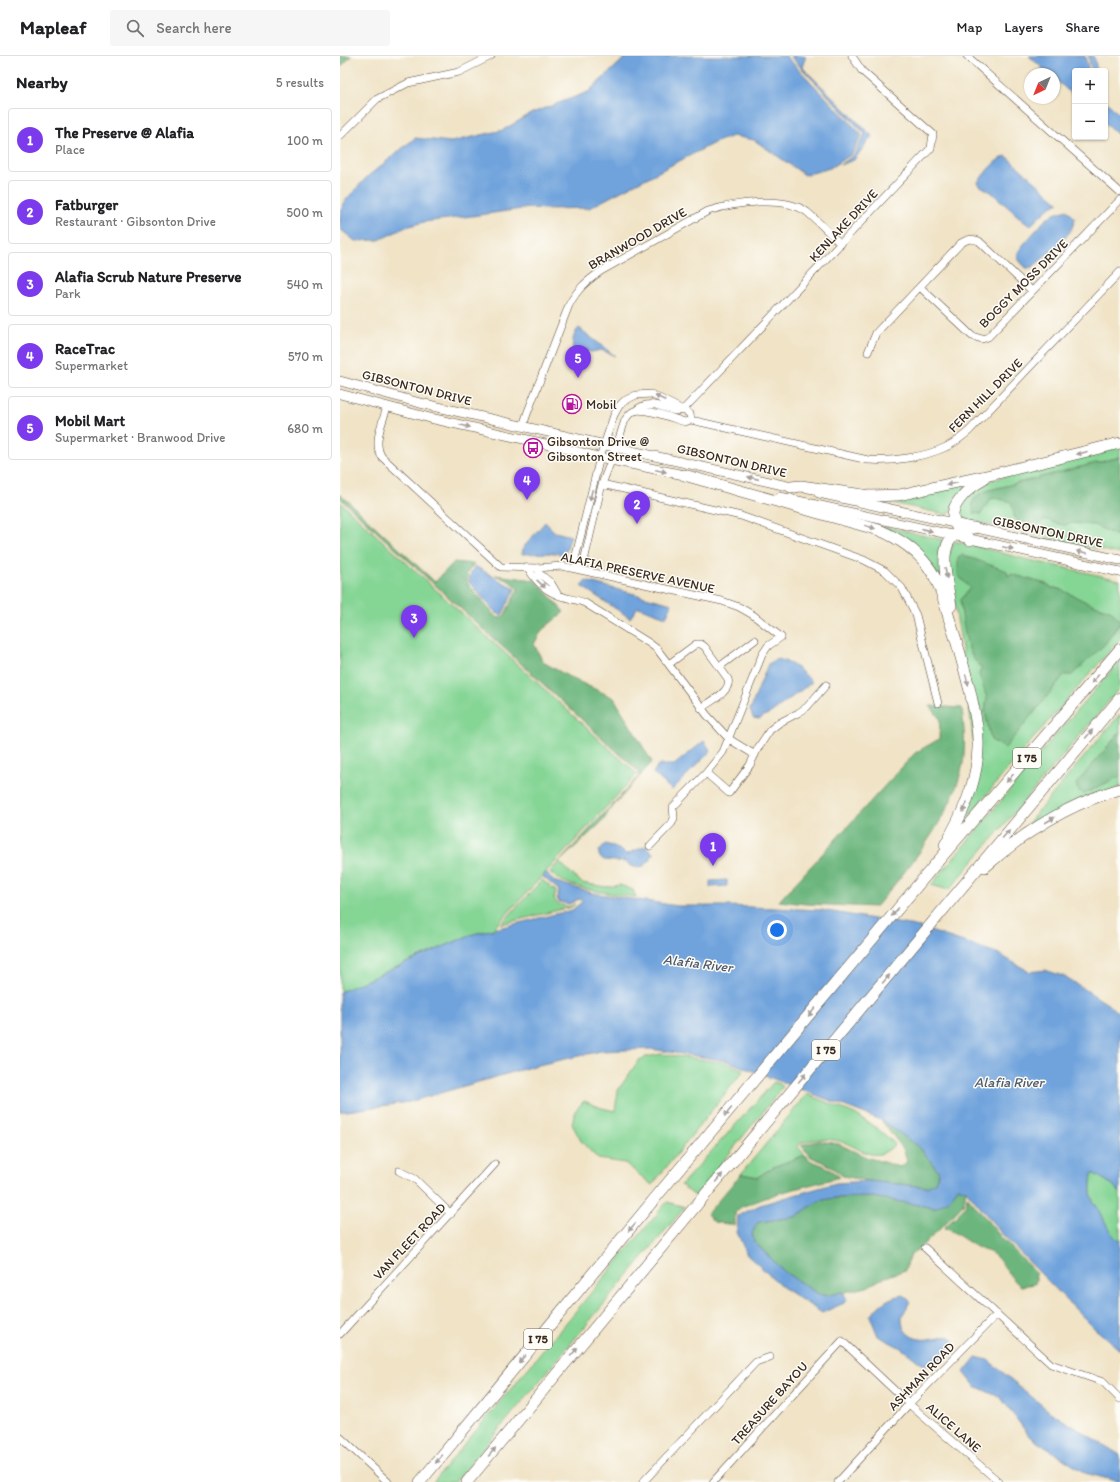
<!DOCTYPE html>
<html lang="en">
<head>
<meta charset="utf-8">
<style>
  body { margin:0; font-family:Itim,sans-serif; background:#f6f6f6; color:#202124 }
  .controls { position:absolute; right:12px; top:12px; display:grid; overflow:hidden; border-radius:4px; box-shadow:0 1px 3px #0004 }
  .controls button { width:36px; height:36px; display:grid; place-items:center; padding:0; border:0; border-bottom:1px solid #e0e0e0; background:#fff; color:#202124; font:20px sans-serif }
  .compass { position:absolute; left:684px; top:12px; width:36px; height:36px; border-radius:50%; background:#fff; box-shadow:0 1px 3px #0004; rotate:223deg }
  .you { position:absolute; left:437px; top:874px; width:14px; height:14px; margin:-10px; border:3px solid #fff; border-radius:50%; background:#1a73e8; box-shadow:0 0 0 6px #1a73e833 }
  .badge { display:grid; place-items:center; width:26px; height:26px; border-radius:50%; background:#7c3aed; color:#fff; font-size:13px; font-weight:700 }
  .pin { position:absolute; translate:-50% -33px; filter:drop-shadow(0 1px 2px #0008) }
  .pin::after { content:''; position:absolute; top:21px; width:14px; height:12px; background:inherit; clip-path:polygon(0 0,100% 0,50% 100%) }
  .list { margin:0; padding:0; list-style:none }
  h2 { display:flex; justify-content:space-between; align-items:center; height:52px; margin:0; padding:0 16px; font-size:17px }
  h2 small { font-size:13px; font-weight:400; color:#757577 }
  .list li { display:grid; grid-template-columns:26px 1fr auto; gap:12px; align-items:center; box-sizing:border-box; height:64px; margin:0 8px 8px; padding:0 8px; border:1px solid #e0e0e0; border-radius:4px }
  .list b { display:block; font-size:15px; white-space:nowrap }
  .list p { margin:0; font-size:13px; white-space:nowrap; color:#757577 }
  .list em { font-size:13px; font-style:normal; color:#757577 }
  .icon { flex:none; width:22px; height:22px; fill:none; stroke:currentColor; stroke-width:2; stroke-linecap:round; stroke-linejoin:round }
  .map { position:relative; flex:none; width:780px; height:1426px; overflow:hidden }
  header { display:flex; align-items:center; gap:24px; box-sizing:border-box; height:56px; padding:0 20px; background:#fff; border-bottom:1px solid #e0e0e0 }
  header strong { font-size:19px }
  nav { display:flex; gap:22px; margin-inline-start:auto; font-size:14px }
  .search { width:280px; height:36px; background:#f6f6f6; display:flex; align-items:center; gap:10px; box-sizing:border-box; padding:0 14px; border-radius:4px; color:#757577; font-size:15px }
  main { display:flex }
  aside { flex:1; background:#fff }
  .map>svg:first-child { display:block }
  .green { fill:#85d595; stroke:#60805a }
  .forest { fill:#6cb67e; stroke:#54704e }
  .water { fill:#6fa3dc; stroke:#55667d }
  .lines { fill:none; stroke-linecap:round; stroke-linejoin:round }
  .minor-casing { stroke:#564637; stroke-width:8 }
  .major-casing { stroke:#564637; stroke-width:10 }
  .highway-casing { stroke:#564637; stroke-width:12 }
  .minor { stroke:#fff; stroke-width:7 }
  .major { stroke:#fff; stroke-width:9 }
  .highway { stroke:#fff; stroke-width:11 }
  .oneway { fill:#a79f9a }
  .labels { text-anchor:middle; stroke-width:3; stroke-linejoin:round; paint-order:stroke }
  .shield { fill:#fdfcf7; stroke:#75695f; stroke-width:1 }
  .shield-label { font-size:12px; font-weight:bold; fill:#3b2a1e }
  .street-label { font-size:13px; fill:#3b2a1e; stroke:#fdfcf7 }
  .poi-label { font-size:13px; fill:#3b2a1e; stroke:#fdfcf7; text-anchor:start }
  .water-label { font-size:14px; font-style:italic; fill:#505a6a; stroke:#fdfcf7 }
</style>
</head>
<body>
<header>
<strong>Mapleaf</strong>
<div class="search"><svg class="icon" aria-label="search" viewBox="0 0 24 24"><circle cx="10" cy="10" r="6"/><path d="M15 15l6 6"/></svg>Search here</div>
<nav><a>Map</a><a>Layers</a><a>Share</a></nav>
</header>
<main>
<aside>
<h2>Nearby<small>5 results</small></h2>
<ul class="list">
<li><span class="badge">1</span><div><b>The Preserve @ Alafia</b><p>Place</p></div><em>100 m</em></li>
<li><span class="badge">2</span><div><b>Fatburger</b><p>Restaurant · Gibsonton Drive</p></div><em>500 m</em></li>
<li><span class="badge">3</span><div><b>Alafia Scrub Nature Preserve</b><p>Park</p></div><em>540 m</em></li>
<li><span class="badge">4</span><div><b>RaceTrac</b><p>Supermarket</p></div><em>570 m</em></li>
<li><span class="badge">5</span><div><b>Mobil Mart</b><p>Supermarket · Branwood Drive</p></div><em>680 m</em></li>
</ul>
</aside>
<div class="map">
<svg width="780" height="1426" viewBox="0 0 780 1426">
  <rect width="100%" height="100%" fill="#fdfcf7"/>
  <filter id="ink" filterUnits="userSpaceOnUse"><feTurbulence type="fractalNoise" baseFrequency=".025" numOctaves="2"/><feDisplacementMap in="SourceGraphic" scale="8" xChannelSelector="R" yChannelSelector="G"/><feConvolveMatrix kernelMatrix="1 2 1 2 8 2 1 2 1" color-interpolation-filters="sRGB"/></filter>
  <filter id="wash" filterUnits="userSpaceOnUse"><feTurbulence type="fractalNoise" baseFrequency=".012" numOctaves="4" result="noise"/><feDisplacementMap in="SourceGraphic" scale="16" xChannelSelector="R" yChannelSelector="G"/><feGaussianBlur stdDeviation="0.9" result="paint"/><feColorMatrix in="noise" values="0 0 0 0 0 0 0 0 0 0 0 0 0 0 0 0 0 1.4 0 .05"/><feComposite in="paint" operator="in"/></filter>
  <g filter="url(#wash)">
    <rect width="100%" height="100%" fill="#f0e3c6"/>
    <!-- green -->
    <path class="green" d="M 780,390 L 780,401 L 646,435 L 638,439 L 633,444 L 641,458 L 650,443 L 656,442 L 671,446 L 674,452 L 674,461 L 708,464 L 715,467 L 724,469 L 733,467 L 754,469 L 780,481 L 780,498 L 616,461 L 620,447 L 648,425 Z
      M 631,425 L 608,459 L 543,445 Z
      M 0,446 L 297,718 L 153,873 L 130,879 L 2,935 L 0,933 Z
      M 542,470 L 604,484 L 601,492 L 603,523 Z
      M 615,485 L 689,504 L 780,524 L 780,566 L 772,555 L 746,546 L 722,534 L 715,532 L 711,532 L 709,529 L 671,518 L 667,520 L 618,519 L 630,532 L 620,544 C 623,561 625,602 642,610 L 639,618 L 647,642 L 645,656 L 651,684 L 693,658 L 724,619 L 765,588 L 780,567 L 780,583 L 686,691 L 626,764 L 622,763 L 637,714 L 621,585 L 608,513 L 607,502 Z
      M 780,605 L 780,632 L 609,834 L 591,829 L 713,682 Z
      M 780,658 L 780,676 L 771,687 L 744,738 L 780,720 L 780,731 L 680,777 Z
      M 219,806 L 242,827 L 266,831 L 280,829 L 293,834 L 296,841 C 274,838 224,833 210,816 Z
      M 202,824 L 216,835 L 214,843 L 218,848 L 229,851 L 235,848 L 231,851 L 161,868 Z
      M 321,998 L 386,1007 L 404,1014 L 312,1129 L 285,1107 L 258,1103 L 241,1085 L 232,1068 L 235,1055 L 244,1045 L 262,1052 L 275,1055 L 278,1034 L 299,1004 L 306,1001 Z
      M 434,1026 L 440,1028 L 443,1031 L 355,1140 L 341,1129 Z
      M 467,1038 L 515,1058 L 538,1073 L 555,1088 C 534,1111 520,1090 499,1085 C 484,1082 474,1083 460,1087 L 458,1091 L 465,1099 L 433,1111 L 418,1121 L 401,1118 Z
      M 753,1117 L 773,1129 L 780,1137 L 780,1186 C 770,1178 766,1168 761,1157 C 759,1153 756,1150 754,1147 C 749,1139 751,1127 752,1118 Z
      M 327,1146 L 345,1151 L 115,1426 L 93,1426 Z"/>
    <!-- forest -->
    <path class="forest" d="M 0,0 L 11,0 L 0,12 Z
      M 780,401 L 780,481 L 754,469 L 733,467 L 724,469 L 715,467 L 708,464 L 703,464 C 696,474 681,473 675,461 C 673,457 673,451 671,446 L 656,442 L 650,443 L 641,458 L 634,457 C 630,444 635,440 646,435 Z
      M 0,438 L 95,526 L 114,506 L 134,508 L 126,518 L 128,520 L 127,527 L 154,559 L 159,562 L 164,560 L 178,533 L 169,525 L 155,519 L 195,524 L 224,556 L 202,574 L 194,588 L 203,606 L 231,622 L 274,642 L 312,706 L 269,755 L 263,765 L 219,806 L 299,720 L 299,716 L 0,442 Z
      M 623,499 L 667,515 L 668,520 L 671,518 L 709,529 L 711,532 L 715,532 L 722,534 L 746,546 L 772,555 L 780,566 L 765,588 L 732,619 L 724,619 L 665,692 L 651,684 L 645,656 L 647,642 L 639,618 L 642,611 C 625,602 623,561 620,544 L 630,532 L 618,519 L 618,502 Z
      M 590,650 L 622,652 C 624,673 627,696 621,716 C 608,766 568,812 536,851 L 466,848 L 439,845 L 575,697 L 599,683 L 600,663 Z
      M 780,676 L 780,720 L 744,738 L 738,734 L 736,728 Z
      M 541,1064 L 580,1092 L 599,1116 L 595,1127 L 587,1131 L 528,1125 L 503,1120 L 487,1108 L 471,1101 L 461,1089 L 479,1085 L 499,1088 L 526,1101 L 560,1111 L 567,1106 L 564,1094 Z
      M 465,1099 L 469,1104 L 485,1110 L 500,1121 L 439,1137 L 401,1151 L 395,1157 L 395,1169 L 374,1166 L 367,1158 L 401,1118 L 418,1121 L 433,1111 Z
      M 618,1131 L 626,1134 L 623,1149 L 594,1179 L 571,1199 L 565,1214 L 543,1222 L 527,1231 L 487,1240 L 478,1238 L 446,1217 L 414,1186 L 412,1177 L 418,1166 L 455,1161 L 479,1145 L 494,1142 L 533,1141 L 595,1152 L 609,1144 Z
      M 627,1140 L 660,1180 L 695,1216 L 696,1223 L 695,1228 L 681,1230 C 669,1222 665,1208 654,1199 C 651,1196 647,1195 643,1194 C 629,1188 618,1177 604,1172 L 625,1151 Z"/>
    <!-- water -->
    <path class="water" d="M 287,0 L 446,0 L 522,79 L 512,98 L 490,112 L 465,119 L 414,84 L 393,80 L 374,87 L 249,152 L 209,153 L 189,152 L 132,160 L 84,166 L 66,171 L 39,184 L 15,185 L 0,173 L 0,162 L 3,147 L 27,121 L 75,82 L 111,86 L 163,74 L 192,57 L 248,36 Z
      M 450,0 L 466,0 L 462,11 L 532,80 L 514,104 L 500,109 L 514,99 L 525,78 Z
      M 689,0 L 745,0 L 749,15 L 735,15 L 735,41 L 714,22 L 714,18 L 709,18 Z
      M 748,0 L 753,0 L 755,4 L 757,15 L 752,15 Z
      M 765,44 L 780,59 L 780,78 L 777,78 L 765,67 Z
      M 666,100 L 719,147 L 709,152 L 691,169 L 688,169 L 651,136 L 639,129 L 638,126 C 645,117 655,103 666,100 Z
      M 727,154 L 735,162 C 733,180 708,198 695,209 L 690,212 L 686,212 L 678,203 L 678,196 L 683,189 L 705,164 L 714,158 Z
      M 239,272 L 275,300 L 261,294 L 252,296 L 233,293 C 231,287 234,276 239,272 Z
      M 205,466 L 215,476 L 231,480 L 224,500 L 216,497 L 182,498 L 183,492 Z
      M 135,510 L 175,533 L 162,559 L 156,557 L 129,526 L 131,516 Z
      M 246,525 L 332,548 L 326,561 L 298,551 L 290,562 L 241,530 Z
      M 438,603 C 453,607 462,615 472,626 L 432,656 L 419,663 L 413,662 L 410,654 L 428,608 Z
      M 364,685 L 371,695 L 332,734 L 313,717 L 318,709 L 334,709 Z
      M 265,788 L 273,790 L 287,798 L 306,790 L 313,797 L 310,804 L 304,810 L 298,811 L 291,810 L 286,806 L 264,804 L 259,800 L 259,795 Z
      M 206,816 L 213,825 L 252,837 L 338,850 L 387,850 L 481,854 L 575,870 L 657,897 L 690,916 L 705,914 L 726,921 L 769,949 L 780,959 L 780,1137 L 773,1129 L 753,1117 L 752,1118 C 751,1127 749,1139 754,1147 C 756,1150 759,1153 761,1157 C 766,1168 770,1178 780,1186 L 780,1294 L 753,1271 L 662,1178 L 626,1134 L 618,1131 L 609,1144 L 595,1152 L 533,1141 L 494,1142 L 479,1145 L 455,1161 L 418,1166 L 412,1177 L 414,1186 L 446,1217 L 478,1238 L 487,1240 L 502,1236 L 507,1243 L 504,1247 L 482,1257 L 445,1233 L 407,1199 L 397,1176 L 398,1160 L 420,1149 L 496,1127 L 528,1125 L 587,1131 L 595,1127 L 599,1116 L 580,1092 L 541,1064 L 387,1005 L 311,993 L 261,995 L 194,1010 L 69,1046 L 0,1056 L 0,936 L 130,879 L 232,854 L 243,845 L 239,843 L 229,848 L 219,846 L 217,842 L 219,834 L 203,821 Z
      M 387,824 L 387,830 L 370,831 L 370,825 Z
      M 564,1239 L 570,1245 C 568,1250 563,1257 562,1262 C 561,1273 569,1282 580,1283 C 590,1285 598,1279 611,1281 L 615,1287 L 602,1303 L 592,1309 L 582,1308 L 561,1292 L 538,1280 L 530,1260 C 539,1249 549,1240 564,1239 Z
      M 636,1301 L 648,1304 L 710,1356 L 780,1399 L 780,1426 L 745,1417 L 690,1381 L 661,1342 L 635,1330 L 624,1316 Z"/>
  </g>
  <g filter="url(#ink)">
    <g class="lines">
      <!-- minor casing -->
      <g class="minor-casing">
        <path id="minor" d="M 627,0 L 780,136
          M 0,80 L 37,43 L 68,27 L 119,16 L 151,0
          M 580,231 L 632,280 L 642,283 L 648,281 L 780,144
          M 528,296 L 536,277 L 621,187 C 628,183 631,182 639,185 L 692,235
          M 47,351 C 43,366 32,387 42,401 L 161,511 L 197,512 L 222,510 L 382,545 L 399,551 L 413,559 L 441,581 L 428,590 L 422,599 L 383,696 L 366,717 L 333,751 L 334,762 L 332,767 L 310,790
          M 295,355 C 313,338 329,360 343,354 L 591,92 L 593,78 L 522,15 L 512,0
          M 183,370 L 187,358 L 229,249 C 238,232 246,226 261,215 L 368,155 C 394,147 444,139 467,156 C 479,166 490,178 501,188
          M 262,428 L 401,460 L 524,504 L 545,515 L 562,532 L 576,559 L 598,647
          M 238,509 L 244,505 L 262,428 L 276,392 L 285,364 C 287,361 291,356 294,355 C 305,351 334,363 345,366 L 351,364 L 528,404 C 551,406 585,401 606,391 C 615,387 622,381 629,375 L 780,216
          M 188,512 C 196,526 208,537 224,541 C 231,543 238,544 245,547 L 309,587 L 317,593 L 367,659 L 389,683 L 415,699
          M 197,512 L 200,518 L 211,527 L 218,539
          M 237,513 L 238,509 L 235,503 L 260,401 L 274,359 L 279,350 L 284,345 L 296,339 L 311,338 L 343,354 L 350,358 L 351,364
          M 329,608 L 356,588 L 361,588 L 365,591 L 388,623 C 392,635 370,646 361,652
          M 379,611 L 415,584
          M 366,717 L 389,737 L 410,709 L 418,692 L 430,674 L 439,667 L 458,657 L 467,651 L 486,629
          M 59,1115 L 75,1123 L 111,1158
          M 585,1192 L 711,1308 L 763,1326 L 780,1343
          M 0,1278 L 155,1108
          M 0,1381 L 48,1426
          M 303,1426 L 416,1306 L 430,1301
          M 373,1426 L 502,1285 L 569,1348 L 659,1426
          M 498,1426 L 569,1348 L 657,1258"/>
      </g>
      <!-- major casing -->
      <g class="major-casing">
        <path id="major" d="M 0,325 L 80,347 L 456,432
          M 0,338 L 90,362 L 223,392 L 271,404 L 349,420
          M 479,437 L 780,504
          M 440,441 L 780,516"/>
      </g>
      <!-- highway casing -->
      <g class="highway-casing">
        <path id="highway" d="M 344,419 L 539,474 C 558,482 574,492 587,509 C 599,524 604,544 609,562 C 617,586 624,611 630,635 C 634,654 639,673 638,692 C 637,728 622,759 605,789
          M 451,431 L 461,430 L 530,440 L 559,439 L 650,419 L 780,387
          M 630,484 C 625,479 618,474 615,468 C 606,450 630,431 643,424
          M 611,550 C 607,522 591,475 634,472
          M 645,811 C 684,776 729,748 780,733
          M 80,1426 L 316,1141 L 593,811 L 780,593
          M 127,1426 L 354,1152 L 780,642"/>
      </g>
      <!-- minor -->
      <use href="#minor" class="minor"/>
      <!-- major -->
      <use href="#major" class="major"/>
      <!-- highway -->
      <use href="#highway" class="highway"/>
    </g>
    <!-- one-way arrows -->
    <defs><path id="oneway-solid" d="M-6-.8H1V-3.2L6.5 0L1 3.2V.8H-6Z"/></defs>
    <g class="oneway">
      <use href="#oneway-solid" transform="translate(320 342) rotate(-156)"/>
      <use href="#oneway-solid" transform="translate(125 370) rotate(13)"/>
      <use href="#oneway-solid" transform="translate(742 397) rotate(166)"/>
      <use href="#oneway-solid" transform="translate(321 415) rotate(12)"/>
      <use href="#oneway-solid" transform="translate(413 422) rotate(-167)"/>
      <use href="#oneway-solid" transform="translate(612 428) rotate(168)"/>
      <use href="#oneway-solid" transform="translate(251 439) rotate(103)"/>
      <use href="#oneway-solid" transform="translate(530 471) rotate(18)"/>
      <use href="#oneway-solid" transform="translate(587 474) rotate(13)"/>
      <use href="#oneway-solid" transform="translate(668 492) rotate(12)"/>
      <use href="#oneway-solid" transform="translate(742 496) rotate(-168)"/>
      <use href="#oneway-solid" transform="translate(606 517) rotate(81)"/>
      <use href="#oneway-solid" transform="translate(201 528) rotate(43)"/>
      <use href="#oneway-solid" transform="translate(755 623) rotate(131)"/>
      <use href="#oneway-solid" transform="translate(627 624) rotate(77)"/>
      <use href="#oneway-solid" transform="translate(749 678) rotate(-50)"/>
      <use href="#oneway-solid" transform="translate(670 722) rotate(131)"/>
      <use href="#oneway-solid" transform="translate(625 751) rotate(112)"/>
      <use href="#oneway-solid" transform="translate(710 764) rotate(-30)"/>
      <use href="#oneway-solid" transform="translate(666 778) rotate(-50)"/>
      <use href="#oneway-solid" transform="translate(555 856) rotate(130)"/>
      <use href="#oneway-solid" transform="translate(546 923) rotate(-50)"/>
      <use href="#oneway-solid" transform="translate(472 956) rotate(130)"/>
      <use href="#oneway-solid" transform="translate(462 1022) rotate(-50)"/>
      <use href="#oneway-solid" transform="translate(388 1056) rotate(130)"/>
      <use href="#oneway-solid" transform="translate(379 1122) rotate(-50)"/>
      <use href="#oneway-solid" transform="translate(292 1171) rotate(130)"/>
      <use href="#oneway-solid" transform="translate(234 1296) rotate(-50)"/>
      <use href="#oneway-solid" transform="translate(182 1303) rotate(130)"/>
      <use href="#oneway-solid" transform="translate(152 1396) rotate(-50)"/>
      <use href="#oneway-solid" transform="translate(99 1403) rotate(130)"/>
    </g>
  </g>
  <!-- icons -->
  <defs>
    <g id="fuel-ring" transform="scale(1)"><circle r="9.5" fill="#fdfcf7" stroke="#b5179e" stroke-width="1.5"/><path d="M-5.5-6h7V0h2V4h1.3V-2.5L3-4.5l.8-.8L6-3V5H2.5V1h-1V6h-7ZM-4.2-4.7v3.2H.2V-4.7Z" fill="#b5179e"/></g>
    <g id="bus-ring" transform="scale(1)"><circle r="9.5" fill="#fdfcf7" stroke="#b5179e" stroke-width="1.5"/><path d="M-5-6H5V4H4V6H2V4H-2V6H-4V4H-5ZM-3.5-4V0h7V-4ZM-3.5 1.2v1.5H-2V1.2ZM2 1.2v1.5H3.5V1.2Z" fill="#b5179e"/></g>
  </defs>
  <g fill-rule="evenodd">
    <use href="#fuel-ring" x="232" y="348"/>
    <use href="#bus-ring" x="193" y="392"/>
  </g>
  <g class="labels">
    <!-- shield labels -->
    <g class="shield">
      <rect x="673" y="692" width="28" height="20" rx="3"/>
      <rect x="472" y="984" width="28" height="20" rx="3"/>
      <rect x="184" y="1273" width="28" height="20" rx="3"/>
    </g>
    <g class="shield-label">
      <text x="687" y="706">I 75</text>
      <text x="486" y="998">I 75</text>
      <text x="198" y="1287">I 75</text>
    </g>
    <!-- street labels -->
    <g class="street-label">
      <text transform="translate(503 169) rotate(-47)" y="5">KENLAKE DRIVE</text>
      <text transform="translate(297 182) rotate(-30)" y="5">BRANWOOD DRIVE</text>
      <text transform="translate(683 227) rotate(-45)" y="5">BOGGY MOSS DRIVE</text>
      <text transform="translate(77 331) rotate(14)" y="5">GIBSONTON DRIVE</text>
      <text transform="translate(645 339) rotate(-45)" y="5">FERN HILL DRIVE</text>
      <text transform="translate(392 404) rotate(13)" y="5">GIBSONTON DRIVE</text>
      <text transform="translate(708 475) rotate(12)" y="5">GIBSONTON DRIVE</text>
      <text transform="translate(298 516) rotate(12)" y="5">ALAFIA PRESERVE AVENUE</text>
      <text transform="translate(69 1185) rotate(-47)" y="5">VAN FLEET ROAD</text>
      <text transform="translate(581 1320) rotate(-46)" y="5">ASHMAN ROAD</text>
      <text transform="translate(429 1347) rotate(-48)" y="5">TREASURE BAYOU</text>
      <text transform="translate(614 1371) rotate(41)" y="5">ALICE LANE</text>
    </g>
    <!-- poi labels -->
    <g class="poi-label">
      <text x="246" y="353">Mobil</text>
      <text x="207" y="390">Gibsonton Drive @<tspan x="207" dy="15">Gibsonton Street</tspan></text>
    </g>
    <!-- water labels -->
    <g class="water-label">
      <text transform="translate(358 907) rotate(7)" y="5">Alafia River</text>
      <text x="669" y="1031">Alafia River</text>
    </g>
  </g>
</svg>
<div class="controls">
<button>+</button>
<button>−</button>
</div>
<svg class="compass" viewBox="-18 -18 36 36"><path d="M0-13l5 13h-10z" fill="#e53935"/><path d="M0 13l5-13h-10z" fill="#757577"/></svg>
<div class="you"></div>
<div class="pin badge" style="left:373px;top:810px">1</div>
<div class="pin badge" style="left:297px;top:468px">2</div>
<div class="pin badge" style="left:74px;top:582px">3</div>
<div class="pin badge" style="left:187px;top:444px">4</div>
<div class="pin badge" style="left:238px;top:322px">5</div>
</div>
</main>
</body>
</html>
